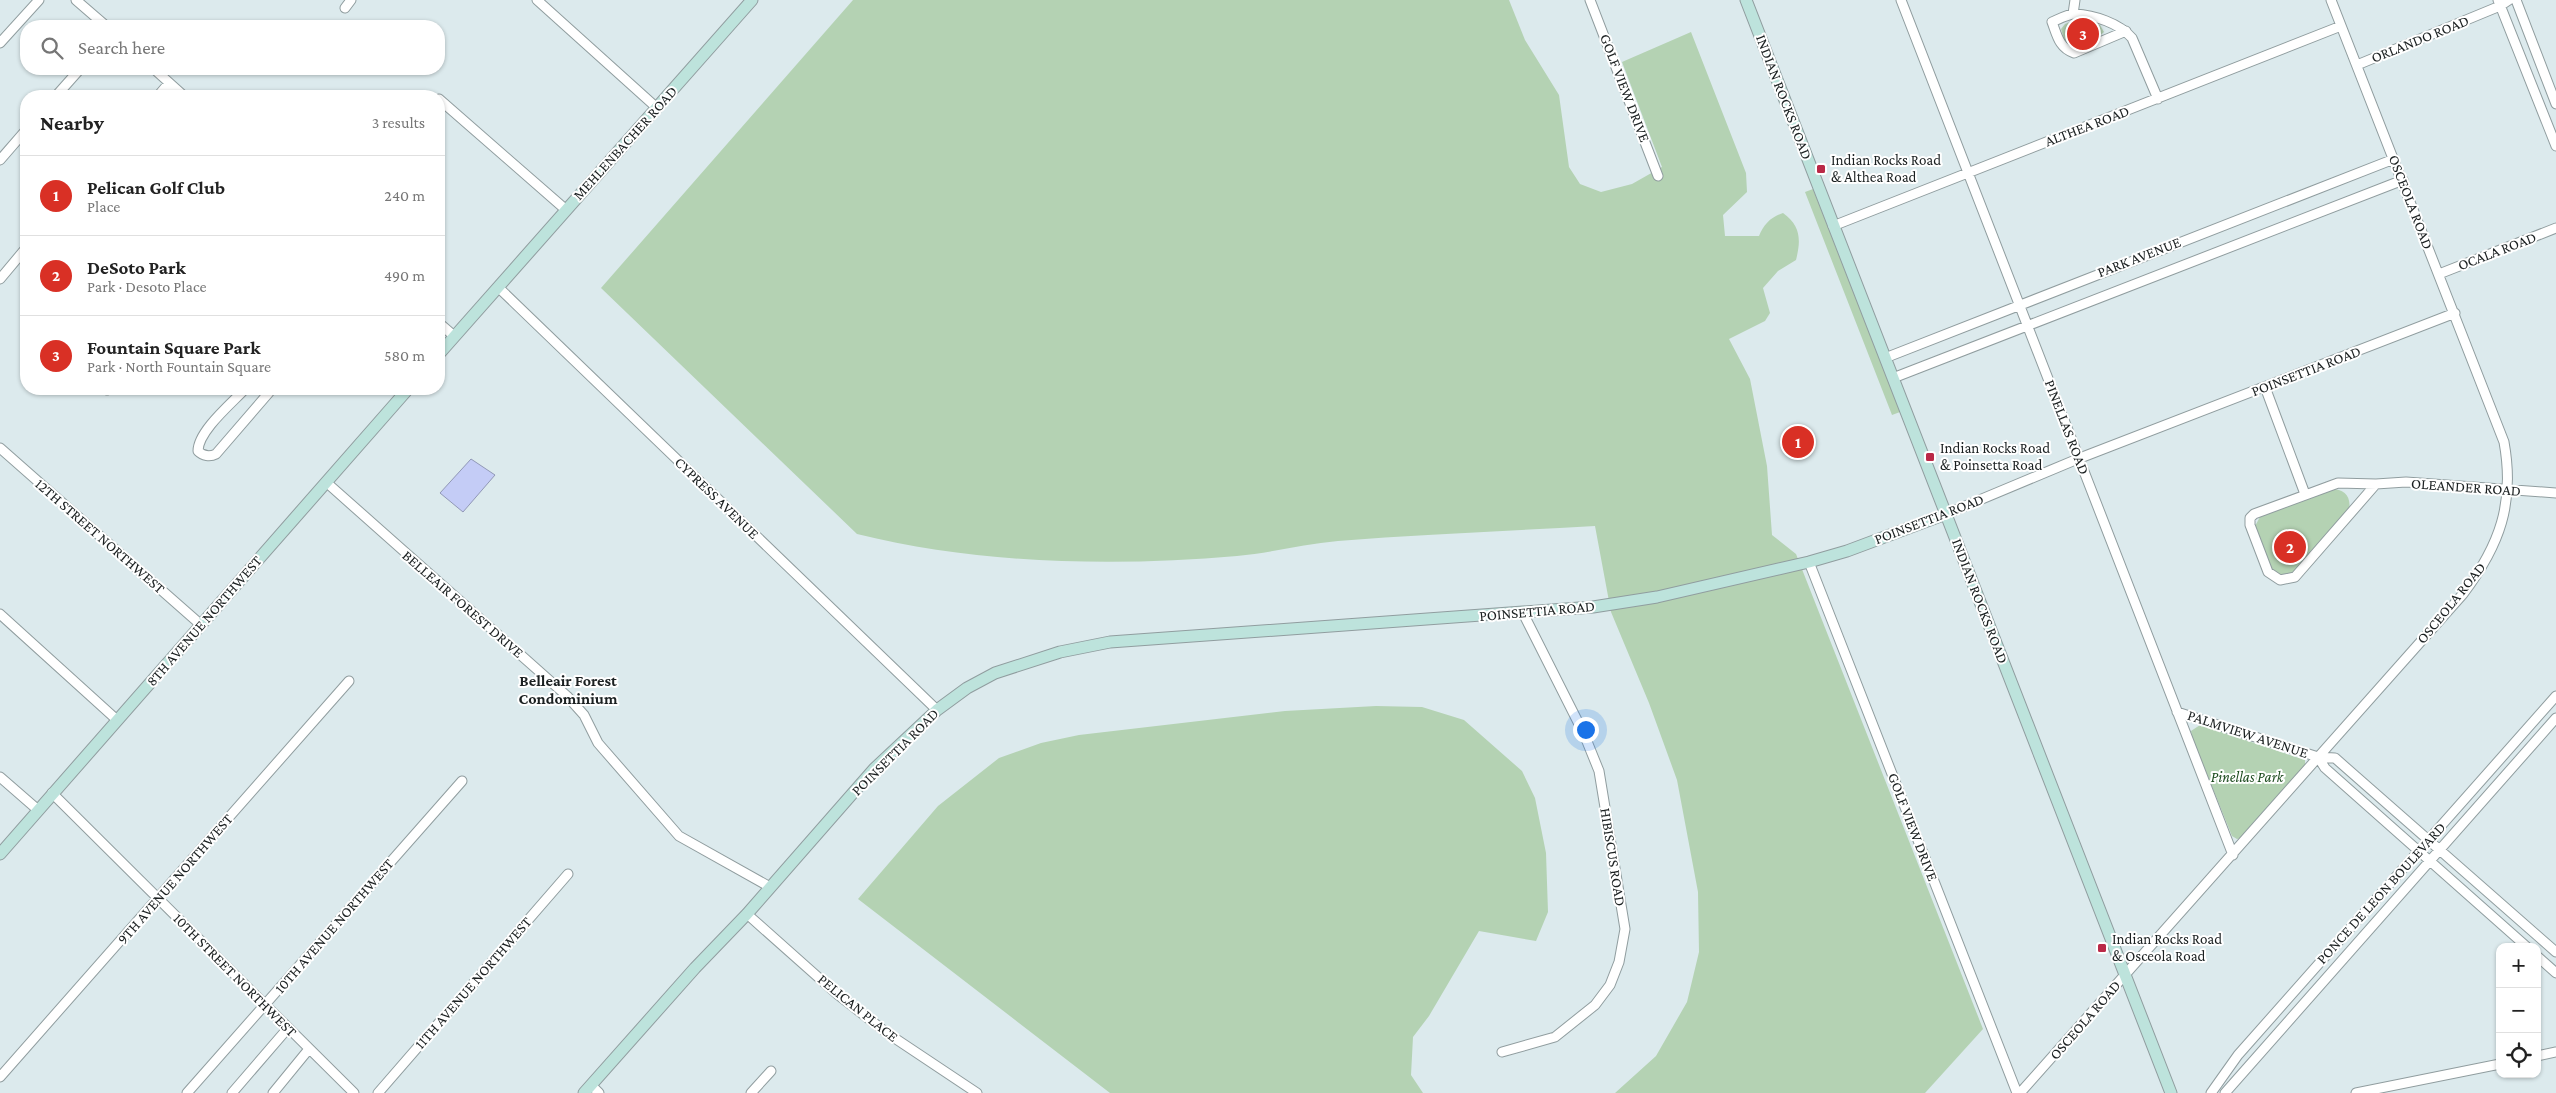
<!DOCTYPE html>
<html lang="en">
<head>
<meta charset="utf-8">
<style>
  body { margin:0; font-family:"Crimson Pro",serif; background:#f2f2f2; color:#222 }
  .controls { position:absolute; right:15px; bottom:15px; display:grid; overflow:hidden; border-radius:10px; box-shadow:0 1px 4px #0004 }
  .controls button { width:45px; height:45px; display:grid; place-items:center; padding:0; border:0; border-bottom:1px solid #e0e0e0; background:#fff; color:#222; font:25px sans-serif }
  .you { position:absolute; left:1585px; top:729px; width:18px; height:18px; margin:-12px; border:4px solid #fff; border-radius:50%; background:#1a73e8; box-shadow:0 0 0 8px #1a73e833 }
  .badge { display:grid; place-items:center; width:32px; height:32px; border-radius:50%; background:#d93025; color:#fff; font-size:16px; font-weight:700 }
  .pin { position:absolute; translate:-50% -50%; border:2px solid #fff; box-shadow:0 1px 5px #0006 }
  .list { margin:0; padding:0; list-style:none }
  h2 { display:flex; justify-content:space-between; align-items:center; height:65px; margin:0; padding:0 20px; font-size:21px }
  h2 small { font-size:16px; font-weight:400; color:#767676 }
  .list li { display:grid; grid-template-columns:32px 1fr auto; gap:15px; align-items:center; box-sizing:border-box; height:80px; padding:0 20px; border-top:1px solid #e0e0e0 }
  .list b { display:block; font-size:19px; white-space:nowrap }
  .list p { margin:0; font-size:16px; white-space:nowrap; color:#767676 }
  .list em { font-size:16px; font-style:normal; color:#767676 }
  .icon { flex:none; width:28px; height:28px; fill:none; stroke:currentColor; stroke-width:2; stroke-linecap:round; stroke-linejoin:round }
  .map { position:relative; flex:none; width:2556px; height:1093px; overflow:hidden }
  .search { position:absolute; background:#fff; box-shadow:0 1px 4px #0004; left:20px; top:20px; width:425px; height:55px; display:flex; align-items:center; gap:12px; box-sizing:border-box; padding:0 18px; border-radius:20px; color:#767676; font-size:19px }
  .panel { position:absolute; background:#fff; box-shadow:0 1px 4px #0004; left:20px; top:90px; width:425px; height:305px; border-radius:20px }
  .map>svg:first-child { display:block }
  .green { fill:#b4d2b3 }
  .water { fill:#c4ccf6; stroke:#9198b6 }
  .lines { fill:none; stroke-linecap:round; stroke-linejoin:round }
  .street-casing { stroke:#909d9f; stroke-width:11 }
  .secondary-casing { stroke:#909d9f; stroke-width:13 }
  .street { stroke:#fff; stroke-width:9 }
  .secondary { stroke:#bde3dc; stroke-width:11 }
  .poi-dot { fill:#ba2947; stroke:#fff; stroke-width:2 }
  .labels { text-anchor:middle; stroke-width:4; stroke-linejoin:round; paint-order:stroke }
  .street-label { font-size:15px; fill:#1b2021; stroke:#fff }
  .poi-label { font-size:15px; fill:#1b2021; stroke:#fff; text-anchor:start }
  .park-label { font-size:15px; font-style:italic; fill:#1c4b1e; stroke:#fff }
  .neighbourhood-label { font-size:16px; font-weight:bold; fill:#1b2021; stroke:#fff }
</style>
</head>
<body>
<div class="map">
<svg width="2556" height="1093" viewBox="0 0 2556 1093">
  <rect width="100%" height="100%" fill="#dceaed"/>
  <!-- green -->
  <path class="green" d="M 853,0 L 1509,0 L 1525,40 L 1559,95 L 1569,167 L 1580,184 L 1601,192 L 1632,184 L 1662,167 L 1622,62 L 1691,32 L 1746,173 L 1747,192 L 1723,215 L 1725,236 L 1759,236 C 1764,224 1771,217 1783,213 C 1801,226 1801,240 1796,260 L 1778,271 L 1763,288 L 1770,313 L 1765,321 L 1729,339 L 1750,379 L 1767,466 L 1772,535 L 1796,554 L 1983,1029 L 1925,1093 L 1615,1093 L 1656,1056 L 1687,1002 L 1699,952 L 1698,892 L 1677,780 L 1649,703 L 1611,612 L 1595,526 C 1510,531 1424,534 1338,541 C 1304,544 1271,553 1237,556 C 1113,567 978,564 857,534 L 601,288 Z
    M 2071,22 L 2100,25 L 2104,32 L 2097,38 L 2071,46 L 2064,39 L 2061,29 L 2065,24 Z
    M 1813,189 L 1900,412 L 1892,415 L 1805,192 Z
    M 2329,489 C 2343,488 2352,495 2349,511 L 2293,574 L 2284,578 L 2271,569 L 2255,526 L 2260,517 Z
    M 1376,706 L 1422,707 L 1464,720 L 1522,771 L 1535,798 L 1546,853 L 1548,912 L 1536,941 L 1479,931 L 1429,1016 L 1413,1037 L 1411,1075 L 1423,1093 L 1110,1093 L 858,899 L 938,806 L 999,758 L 1041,743 L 1079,735 L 1285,711 Z
    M 2200,725 L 2305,760 L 2305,766 L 2242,838 L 2237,839 L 2232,836 L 2192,737 L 2191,731 Z"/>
  <!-- water -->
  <path class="water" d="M 471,459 L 495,475 L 463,512 L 440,493 Z"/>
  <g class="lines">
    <!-- street casing -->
    <g class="street-casing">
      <path id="street" d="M 76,0 L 106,26
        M 537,0 L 657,108
        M 1590,0 L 1658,176
        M 1901,0 L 2233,855
        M 2498,0 L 2556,146
        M 2516,0 L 2556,104
        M 345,8 L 351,0
        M 2073,14 L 2075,0
        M 2126,31 L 2074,53 C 2059,48 2057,35 2052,22 C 2059,19 2068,14 2075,14 C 2094,15 2119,23 2132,38 L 2158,99
        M 0,43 L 39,0
        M 2357,65 L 2500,6 L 2509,0
        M 154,69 L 184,96
        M 56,96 L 80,69
        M 158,96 L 169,83
        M 439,99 L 565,209
        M 0,160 L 26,130
        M 1833,226 L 2341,26
        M 2439,274 L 2556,228
        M 0,279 L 26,248
        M 498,287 L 937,710
        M 439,323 L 454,336
        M 1885,358 L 2394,159
        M 1893,378 L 2403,180
        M 2265,387 L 2305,494
        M 245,389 C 232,403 198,431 198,451 C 203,456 210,457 216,454 L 272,389
        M 107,390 L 109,389
        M 0,448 L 200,624
        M 326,482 L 567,696 L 584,715 L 598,743 L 679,836 L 770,887
        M 2376,484 L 2295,577 L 2280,580 L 2268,572 L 2250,525 L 2250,518 L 2254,514 L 2338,483 L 2376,484 L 2406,482 L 2556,493
        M 1946,514 L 2080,458 L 2455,313
        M 1809,562 L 2017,1093
        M 0,614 L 117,720
        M 2177,712 L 2318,757 L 2335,758 L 2556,952
        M 2318,757 L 2325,768 L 2527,947
        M 0,777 L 38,810
        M 52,793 L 354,1093
        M 747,914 L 837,994 L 887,1033 L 977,1093
        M 2537,956 L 2556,973
        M 1502,1052 L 1555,1037 L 1595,1005 L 1610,985 L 1619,962 L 1625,929 L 1599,771 L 1584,734 L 1523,613
        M 2537,1056 L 2556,1052
        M 0,1077 L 349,681
        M 591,1085 L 599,1093
        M 187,1093 L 462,781
        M 232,1093 L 288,1028
        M 273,1093 L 309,1049
        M 378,1093 L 568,874
        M 751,1093 L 771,1071
        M 2020,1093 L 2463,594 C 2500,545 2515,503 2504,442 L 2331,0
        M 2211,1093 L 2238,1055 L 2556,696
        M 2225,1093 L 2556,718
        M 2356,1093 L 2500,1064"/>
    </g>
    <!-- secondary casing -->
    <g class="secondary-casing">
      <path id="secondary" d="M 1746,0 L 2171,1093
        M 439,354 L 752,0
        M 0,854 L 408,389
        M 584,1093 L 695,968 L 747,914 L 874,769 L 937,710 L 967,688 L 995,673 L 1060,652 L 1110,642 L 1593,607 L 1657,597 L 1809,562 L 1847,551 L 1946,514"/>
    </g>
    <!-- street -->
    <use href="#street" class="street"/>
    <!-- secondary -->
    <use href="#secondary" class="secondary"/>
  </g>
  <!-- markers -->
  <g class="poi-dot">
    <rect x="1816" y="164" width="10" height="10" rx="2.5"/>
    <rect x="1925" y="452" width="10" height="10" rx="2.5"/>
    <rect x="2097" y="943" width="10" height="10" rx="2.5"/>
  </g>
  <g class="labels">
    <!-- street labels -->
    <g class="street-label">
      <text transform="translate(2420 39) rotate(-22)" y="5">ORLANDO ROAD</text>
      <text transform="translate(1625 88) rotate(69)" y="5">GOLF VIEW DRIVE</text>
      <text transform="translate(1784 97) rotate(69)" y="5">INDIAN ROCKS ROAD</text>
      <text transform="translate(2087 126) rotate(-21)" y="5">ALTHEA ROAD</text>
      <text transform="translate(625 143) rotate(-48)" y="5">MEHLENBACHER ROAD</text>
      <text transform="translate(2411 202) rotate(69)" y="5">OSCEOLA ROAD</text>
      <text transform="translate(2497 251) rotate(-21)" y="5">OCALA ROAD</text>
      <text transform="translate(2139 257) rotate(-21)" y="5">PARK AVENUE</text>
      <text transform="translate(2306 371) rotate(-21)" y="5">POINSETTIA ROAD</text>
      <text transform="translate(2067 427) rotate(69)" y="5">PINELLAS ROAD</text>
      <text transform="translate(2466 487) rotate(4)" y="5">OLEANDER ROAD</text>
      <text transform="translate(717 498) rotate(44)" y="5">CYPRESS AVENUE</text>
      <text transform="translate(1929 519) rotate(-21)" y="5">POINSETTIA ROAD</text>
      <text transform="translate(100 536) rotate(41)" y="5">12TH STREET NORTHWEST</text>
      <text transform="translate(1980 601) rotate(69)" y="5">INDIAN ROCKS ROAD</text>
      <text transform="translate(2451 603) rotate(-51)" y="5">OSCEOLA ROAD</text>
      <text transform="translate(463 604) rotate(41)" y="5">BELLEAIR FOREST DRIVE</text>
      <text transform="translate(1537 611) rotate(-5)" y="5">POINSETTIA ROAD</text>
      <text transform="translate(204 621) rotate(-49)" y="5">8TH AVENUE NORTHWEST</text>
      <text transform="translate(2248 734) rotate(18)" y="5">PALMVIEW AVENUE</text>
      <text transform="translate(895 752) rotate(-45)" y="5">POINSETTIA ROAD</text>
      <text transform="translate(1913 827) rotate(69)" y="5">GOLF VIEW DRIVE</text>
      <text transform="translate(1613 857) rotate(81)" y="5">HIBISCUS ROAD</text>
      <text transform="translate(175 879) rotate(-49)" y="5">9TH AVENUE NORTHWEST</text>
      <text transform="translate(2381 893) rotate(-48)" y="5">PONCE DE LEON BOULEVARD</text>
      <text transform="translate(334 926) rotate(-49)" y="5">10TH AVENUE NORTHWEST</text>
      <text transform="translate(235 975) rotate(45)" y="5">10TH STREET NORTHWEST</text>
      <text transform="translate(473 983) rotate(-49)" y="5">11TH AVENUE NORTHWEST</text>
      <text transform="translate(858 1008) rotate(39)" y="5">PELICAN PLACE</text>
      <text transform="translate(2085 1020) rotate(-49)" y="5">OSCEOLA ROAD</text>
    </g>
    <!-- poi labels -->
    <g class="poi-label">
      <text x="1831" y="165">Indian Rocks Road<tspan x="1831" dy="17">&amp; Althea Road</tspan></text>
      <text x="1940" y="453">Indian Rocks Road<tspan x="1940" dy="17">&amp; Poinsetta Road</tspan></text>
      <text x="2112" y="944">Indian Rocks Road<tspan x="2112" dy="17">&amp; Osceola Road</tspan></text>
    </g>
    <!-- park labels -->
    <g class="park-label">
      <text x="2247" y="782">Pinellas Park</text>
    </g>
    <!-- neighbourhood labels -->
    <g class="neighbourhood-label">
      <text x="568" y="686">Belleair Forest<tspan x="568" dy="18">Condominium</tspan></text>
    </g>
  </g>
</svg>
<div class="controls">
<button>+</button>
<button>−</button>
<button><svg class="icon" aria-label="locate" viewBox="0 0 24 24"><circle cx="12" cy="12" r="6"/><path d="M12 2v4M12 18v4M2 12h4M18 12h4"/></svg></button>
</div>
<div class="you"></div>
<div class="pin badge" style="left:1798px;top:442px">1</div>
<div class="pin badge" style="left:2290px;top:547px">2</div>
<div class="pin badge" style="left:2083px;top:34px">3</div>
<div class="search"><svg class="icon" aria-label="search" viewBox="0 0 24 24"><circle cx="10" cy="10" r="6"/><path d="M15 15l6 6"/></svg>Search here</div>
<section class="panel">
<h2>Nearby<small>3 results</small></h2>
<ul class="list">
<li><span class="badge">1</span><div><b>Pelican Golf Club</b><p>Place</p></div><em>240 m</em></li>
<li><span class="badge">2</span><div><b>DeSoto Park</b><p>Park · Desoto Place</p></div><em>490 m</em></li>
<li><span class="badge">3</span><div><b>Fountain Square Park</b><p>Park · North Fountain Square</p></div><em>580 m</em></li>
</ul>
</section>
</div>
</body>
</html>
